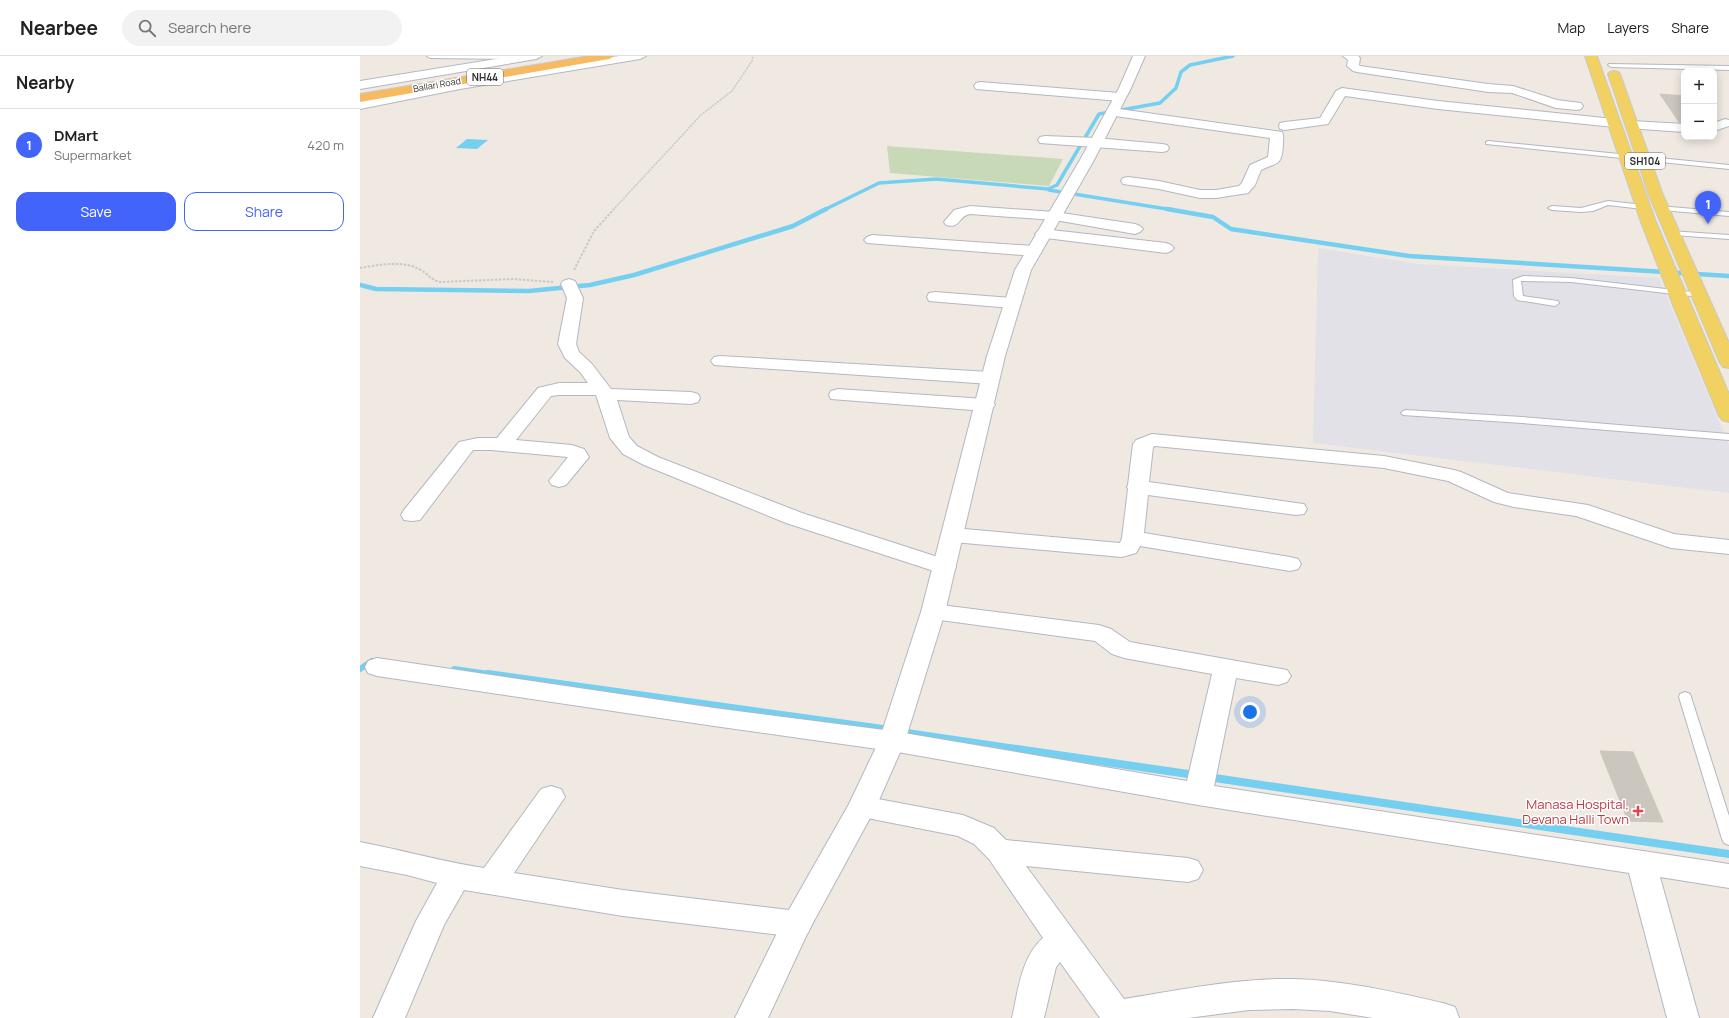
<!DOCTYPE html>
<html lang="en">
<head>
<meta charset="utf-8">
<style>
  body { margin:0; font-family:Manrope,sans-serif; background:#f2f2f2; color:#222 }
  .controls { position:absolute; right:12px; top:12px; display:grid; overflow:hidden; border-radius:8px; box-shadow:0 2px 10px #0003 }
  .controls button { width:36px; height:36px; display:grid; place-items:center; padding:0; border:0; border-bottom:1px solid #e0e0e0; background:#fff; color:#222; font:20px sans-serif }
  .you { position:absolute; left:890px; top:656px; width:14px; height:14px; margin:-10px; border:3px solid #fff; border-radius:50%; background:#1a73e8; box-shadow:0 0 0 6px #1a73e833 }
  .badge { display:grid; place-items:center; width:26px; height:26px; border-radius:50%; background:#4264fb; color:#fff; font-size:13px; font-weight:700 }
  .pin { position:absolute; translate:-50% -33px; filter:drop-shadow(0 1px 2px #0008) }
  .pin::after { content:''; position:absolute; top:21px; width:14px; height:12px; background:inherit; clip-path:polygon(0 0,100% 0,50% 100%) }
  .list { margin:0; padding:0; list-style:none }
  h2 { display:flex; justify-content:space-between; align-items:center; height:52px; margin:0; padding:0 16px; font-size:17px }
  h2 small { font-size:13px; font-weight:400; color:#767676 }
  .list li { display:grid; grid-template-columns:26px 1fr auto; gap:12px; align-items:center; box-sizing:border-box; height:72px; padding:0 16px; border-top:1px solid #e0e0e0 }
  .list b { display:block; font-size:15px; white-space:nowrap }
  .list p { margin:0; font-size:13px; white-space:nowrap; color:#767676 }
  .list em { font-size:13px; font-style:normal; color:#767676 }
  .actions { display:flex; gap:8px; padding:12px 16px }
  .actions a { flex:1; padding:9px 0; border:1px solid #4264fb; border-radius:12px; text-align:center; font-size:14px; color:#4264fb }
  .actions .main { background:#4264fb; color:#fff }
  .icon { flex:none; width:22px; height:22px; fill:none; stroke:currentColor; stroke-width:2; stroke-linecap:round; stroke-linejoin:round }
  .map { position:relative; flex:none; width:1369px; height:962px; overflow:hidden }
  header { display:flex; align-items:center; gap:24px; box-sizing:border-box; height:56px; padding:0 20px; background:#fff; border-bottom:1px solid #e0e0e0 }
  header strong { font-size:19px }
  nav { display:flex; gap:22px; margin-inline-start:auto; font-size:14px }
  .search { width:280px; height:36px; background:#f2f2f2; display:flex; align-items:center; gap:10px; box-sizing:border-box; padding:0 14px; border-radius:22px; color:#767676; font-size:15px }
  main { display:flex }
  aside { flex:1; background:#fff }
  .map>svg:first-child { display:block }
  .industrial { fill:#e3e1e8 }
  .cemetery { fill:#c8d9b8 }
  .water { fill:#75cff0 }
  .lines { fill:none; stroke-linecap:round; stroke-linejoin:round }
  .stream-far3 { stroke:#75cff0; stroke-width:3.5 }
  .stream-far2 { stroke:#75cff0; stroke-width:4.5 }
  .stream-far1 { stroke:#75cff0; stroke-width:6 }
  .stream { stroke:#75cff0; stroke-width:8 }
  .building { fill:#cbc7bf; stroke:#cbc5ba }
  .service-casing { stroke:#b4b7c1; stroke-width:2 }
  .minor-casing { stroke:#b4b7c1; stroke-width:2 }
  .tertiary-casing { stroke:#b4b7c1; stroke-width:2 }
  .primary-casing { stroke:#c9c9c9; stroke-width:2 }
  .trunk-casing { stroke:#c9c9c9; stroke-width:2 }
  .path-far1 { stroke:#c9c9c9; stroke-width:1.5; stroke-dasharray:2 1; stroke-linecap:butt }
  .path { stroke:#c9c9c9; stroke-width:2; stroke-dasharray:2.5 1.5; stroke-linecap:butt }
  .service { fill:#fff; fill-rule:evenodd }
  .minor { fill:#fff; fill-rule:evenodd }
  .tertiary { fill:#fff; fill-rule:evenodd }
  .primary { fill:#f2d163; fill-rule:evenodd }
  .trunk { fill:#f8ba60; fill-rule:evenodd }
  .health-dot { fill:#e0444e; stroke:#fff; stroke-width:1.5 }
  .labels { text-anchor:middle; stroke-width:3; stroke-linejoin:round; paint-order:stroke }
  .far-street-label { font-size:9px; fill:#2e2e2e; stroke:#fff }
  .shield { fill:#fff; stroke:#6d6d6d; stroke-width:1 }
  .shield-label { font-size:10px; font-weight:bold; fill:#2e2e2e }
  .near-health-label { font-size:13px; fill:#be3a42; stroke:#fff; text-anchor:end }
</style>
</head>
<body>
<header>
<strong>Nearbee</strong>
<div class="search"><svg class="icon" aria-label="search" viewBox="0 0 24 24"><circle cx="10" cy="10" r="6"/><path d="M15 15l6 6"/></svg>Search here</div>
<nav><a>Map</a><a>Layers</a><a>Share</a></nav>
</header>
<main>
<aside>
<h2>Nearby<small></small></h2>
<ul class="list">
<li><span class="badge">1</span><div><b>DMart</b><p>Supermarket</p></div><em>420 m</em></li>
</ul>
<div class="actions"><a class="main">Save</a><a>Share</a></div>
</aside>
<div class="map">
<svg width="1369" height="962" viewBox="0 0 1369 962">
  <rect width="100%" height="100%" fill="#efe9e1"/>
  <!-- industrial -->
  <path class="industrial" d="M 958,192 L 1058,208 L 1299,222 L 1369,389 L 1369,437 L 953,387 Z"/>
  <!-- cemetery -->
  <path class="cemetery" d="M 527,90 L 703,103 L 689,130 L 530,117 Z"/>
  <!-- water -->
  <path class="water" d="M 107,83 L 128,84 L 117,93 L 96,92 Z"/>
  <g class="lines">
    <!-- stream-far3 -->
    <path class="stream-far3" d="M 689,134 L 813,154
      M 464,154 L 519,127 L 576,123 L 688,133 L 697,129 L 739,58 L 800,47 L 816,32 L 821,16 L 830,9 L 873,0"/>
    <!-- stream-far2 -->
    <path class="stream-far2" d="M 807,153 L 853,161 L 871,173 L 1049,200 L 1369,220
      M 0,229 L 16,233 L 169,235 L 230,229 L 274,219 L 433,170 L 466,153"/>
    <!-- stream-far1 -->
    <path class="stream-far1" d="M 0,613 L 12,605
      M 94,613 L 135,619"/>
    <!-- stream -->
    <path class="stream" d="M 128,618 L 530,674
      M 540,676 L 835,719
      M 848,721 L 1369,798"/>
  </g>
  <!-- building -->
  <path class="building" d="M 1300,38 L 1324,40 L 1324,66 L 1319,66 Z
    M 1240,695 L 1273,696 L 1303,766 L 1268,765 Z"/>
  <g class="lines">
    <!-- service casing -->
    <g class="service-casing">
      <path id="service" d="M 67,0 L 163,0 L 164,1 L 161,3 L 70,2 Z
        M 1249,8 L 1369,10 L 1369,14 L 1251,11 L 1248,9 Z
        M 1128,85 L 1369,109 L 1369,113 L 1126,88 L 1126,86 Z
        M 1248,145 L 1283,149 L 1287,151 L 1283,153 L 1248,149 L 1233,155 L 1221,156 L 1192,154 L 1188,152 L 1192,150 L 1221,152 Z
        M 1299,150 L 1369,156 L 1369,160 L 1302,154 L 1299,154 Z
        M 1310,175 L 1369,179 L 1369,183 L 1313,179 L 1310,179 Z
        M 1163,220 L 1211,222 L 1340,237 L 1344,239 L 1340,241 L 1211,226 L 1161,225 L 1163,240 L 1198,245 L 1199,247 L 1195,250 L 1157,244 L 1154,240 L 1153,224 Z
        M 1046,354 L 1162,361 L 1369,378 L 1369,384 L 1162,367 L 1043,359 L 1041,357 L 1043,355 Z
        M 1325,636 L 1330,638 L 1331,641 L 1369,760 L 1369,789 L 1364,787 L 1362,783 L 1319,641 L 1320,638 Z"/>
    </g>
    <!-- minor casing -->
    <g class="minor-casing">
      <path id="minor" d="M 983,0 L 998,0 L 1000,2 L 999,9 L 1000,10 L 1128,28 L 1153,30 L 1197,44 L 1221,47 L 1223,50 L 1221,53 L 1217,54 L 1196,52 L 1152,37 L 1128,36 L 997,16 L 993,15 L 987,10 L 988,4 Z
        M 620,26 L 760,37 L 764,38 L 766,41 L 764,44 L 760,45 L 616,33 L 614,30 L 616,27 Z
        M 982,32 L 1078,45 L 1254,63 L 1258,64 L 1260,67 L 1258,70 L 1254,71 L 1078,53 L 985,40 L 968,68 L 925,74 L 920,73 L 919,70 L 920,67 L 925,66 L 960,62 L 976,35 Z
        M 752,52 L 922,76 C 924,80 923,84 923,88 C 922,111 917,106 901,114 L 895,129 L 888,137 L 856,142 L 840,142 L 799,133 L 763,128 L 761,125 L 763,122 L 768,121 L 799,125 L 840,134 L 856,134 L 879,130 L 882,127 L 890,109 L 908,101 L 910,82 L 748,59 L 746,56 L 748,53 Z
        M 1365,63 L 1369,64 L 1369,70 L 1354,75 L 1354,67 Z
        M 1272,65 L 1324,68 L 1324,76 L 1267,72 L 1266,69 L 1267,66 Z
        M 685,80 L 736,82 L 802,88 L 807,89 L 809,92 L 807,95 L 802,96 L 680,87 L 678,84 L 680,81 Z
        M 610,150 L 695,156 L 775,168 L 780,170 L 783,173 L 780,176 L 775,178 L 695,164 L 610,158 C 598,160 601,173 586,169 L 584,166 L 594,154 Z
        M 683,173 L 806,187 L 811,189 L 814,192 L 811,195 L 806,197 L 678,181 L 675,178 L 678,175 Z
        M 512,179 L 674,190 L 680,192 L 682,195 L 680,198 L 674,200 L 507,187 L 504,184 L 507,181 Z
        M 209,223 L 215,225 L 223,242 L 216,288 L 219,296 L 232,308 L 251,333 L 331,336 L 338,338 L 340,342 L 338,346 L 331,348 L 257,344 L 269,381 L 277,390 L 298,401 L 442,457 L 593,506 L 596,511 L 593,516 L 585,518 L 577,516 L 426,467 L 284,409 L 263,398 L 250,382 L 236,339 L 199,339 L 191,340 L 156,384 L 212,389 L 224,393 L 229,401 L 206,429 L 199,431 L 192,429 L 189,425 L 208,401 L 131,394 L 113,394 L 60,464 L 52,465 L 44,464 L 41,459 L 44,454 L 99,386 L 118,382 L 137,382 L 178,332 L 199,327 L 228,327 L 220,316 L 205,302 L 198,288 L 207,242 L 201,228 L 203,225 Z
        M 575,236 L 652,242 L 658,243 L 660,247 L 658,251 L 652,252 L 569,245 L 567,241 L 569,237 Z
        M 360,300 L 630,316 L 637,318 L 639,322 L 637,326 L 630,328 L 354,309 L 351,305 L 354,301 Z
        M 478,333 L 625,343 L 632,345 L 635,349 L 632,353 L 625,355 L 471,343 L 469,339 L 471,335 Z
        M 792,378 L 1024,400 L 1094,414 L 1101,416 L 1148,437 L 1228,449 L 1314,478 L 1369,484 L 1369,498 L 1311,492 L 1216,460 L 1154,451 L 1134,446 L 1088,425 L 1024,412 L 795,390 L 793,391 L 789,426 L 936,447 L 944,448 L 947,453 L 944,458 L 936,459 L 788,439 L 784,477 L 930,501 L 938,503 L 941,508 L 938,513 L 930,515 L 780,490 L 776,497 L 762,501 L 593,486 L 585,484 L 582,479 L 585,474 L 593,472 L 760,487 L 762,482 L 768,433 L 767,431 L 768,429 L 773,388 L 776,384 Z
        M 573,548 L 739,569 L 751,573 L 770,586 L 927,614 L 931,620 L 927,626 L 918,629 L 876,622 L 854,730 L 1369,808 L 1369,832 L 1300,821 L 1339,962 L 1307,962 L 1269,817 L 838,749 L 532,695 L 354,670 L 17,620 L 8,617 L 5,611 L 8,605 L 17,602 L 354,652 L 532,675 L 827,725 L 852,618 L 764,602 L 752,598 L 735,585 L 565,562 L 561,556 L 565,550 Z
        M 191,730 L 201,733 L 205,741 L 154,817 L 263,834 L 437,855 L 448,859 L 452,868 L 448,877 L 437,881 L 263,860 L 104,834 L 84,869 L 45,962 L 13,962 L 56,865 L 77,827 L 47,819 L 0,810 L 0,786 C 42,794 83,806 124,812 L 181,733 Z
        M 502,740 L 603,759 L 634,772 L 646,784 L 828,802 L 838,805 L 843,814 L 838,823 L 828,826 L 666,810 L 764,943 C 820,934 876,922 933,923 C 984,924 1034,936 1083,947 L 1095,951 L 1099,962 L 1013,962 L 970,955 L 933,953 L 889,954 L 828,962 L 740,962 L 700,906 L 696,911 L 684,962 L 652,962 C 658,936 661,901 683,882 L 629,803 L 614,788 L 598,780 L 492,759 L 488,751 L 492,743 Z"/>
    </g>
    <!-- tertiary casing -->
    <g class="tertiary-casing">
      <path id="tertiary" d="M 155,0 L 182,0 L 176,3 L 0,33 L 0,25 Z
        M 259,0 L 286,0 L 280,3 L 100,33 L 0,53 L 0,45 L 100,25 Z
        M 773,0 L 785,0 L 771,32 L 734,104 L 671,214 L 645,300 L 585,556 L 545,685 L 516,751 L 448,876 L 408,962 L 375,962 L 426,859 L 489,748 L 519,685 L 561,556 L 627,300 L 655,214 L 720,104 L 759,32 Z"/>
    </g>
    <!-- primary casing -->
    <g class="primary-casing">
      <path id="primary" d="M 1225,0 L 1237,0 L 1243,17 L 1296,166 L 1369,338 L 1369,366 L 1362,364 L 1359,360 L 1313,249 L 1281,166 Z
        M 1254,15 L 1258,16 L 1260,18 L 1303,139 L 1369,287 L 1369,312 L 1363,311 L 1360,307 L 1289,139 L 1248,18 L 1250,16 Z"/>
    </g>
    <!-- trunk casing -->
    <g class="trunk-casing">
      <path id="trunk" d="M 229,0 L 255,0 L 249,3 L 0,46 L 0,38 Z"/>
    </g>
    <!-- path-far1 -->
    <path class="path-far1" d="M 253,154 L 341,59 L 372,35 L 392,5 L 393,0"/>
    <!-- path -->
    <path class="path" d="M 0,212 C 18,209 42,204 59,213 C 68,217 70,224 80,226 L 153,223 L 193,226
      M 214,214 L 234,175 L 254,153"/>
    <!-- service -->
    <use href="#service" class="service"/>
    <!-- minor -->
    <use href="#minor" class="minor"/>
    <!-- tertiary -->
    <use href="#tertiary" class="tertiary"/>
    <!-- primary -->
    <use href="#primary" class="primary"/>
    <!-- trunk -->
    <use href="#trunk" class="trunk"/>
  </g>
  <!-- markers -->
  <path class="health-dot" d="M1276 749h4v4h4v4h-4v4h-4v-4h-4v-4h4z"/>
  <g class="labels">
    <!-- far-street labels -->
    <g class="far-street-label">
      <text transform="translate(77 29) rotate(-10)" y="3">Ballari Road</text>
    </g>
    <!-- shield labels -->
    <g class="shield">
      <rect x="107" y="13" width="36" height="16" rx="3"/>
      <rect x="1265" y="97" width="40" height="16" rx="3"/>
    </g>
    <g class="shield-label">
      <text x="125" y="25">NH44</text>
      <text x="1285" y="109">SH104</text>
    </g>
    <!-- near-health labels -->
    <g class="near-health-label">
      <text x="1269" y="753">Manasa Hospital,<tspan x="1269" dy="15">Devana Halli Town</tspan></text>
    </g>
  </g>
</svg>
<div class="controls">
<button>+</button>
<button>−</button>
</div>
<div class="you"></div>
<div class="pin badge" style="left:1348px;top:168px">1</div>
</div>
</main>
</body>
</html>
